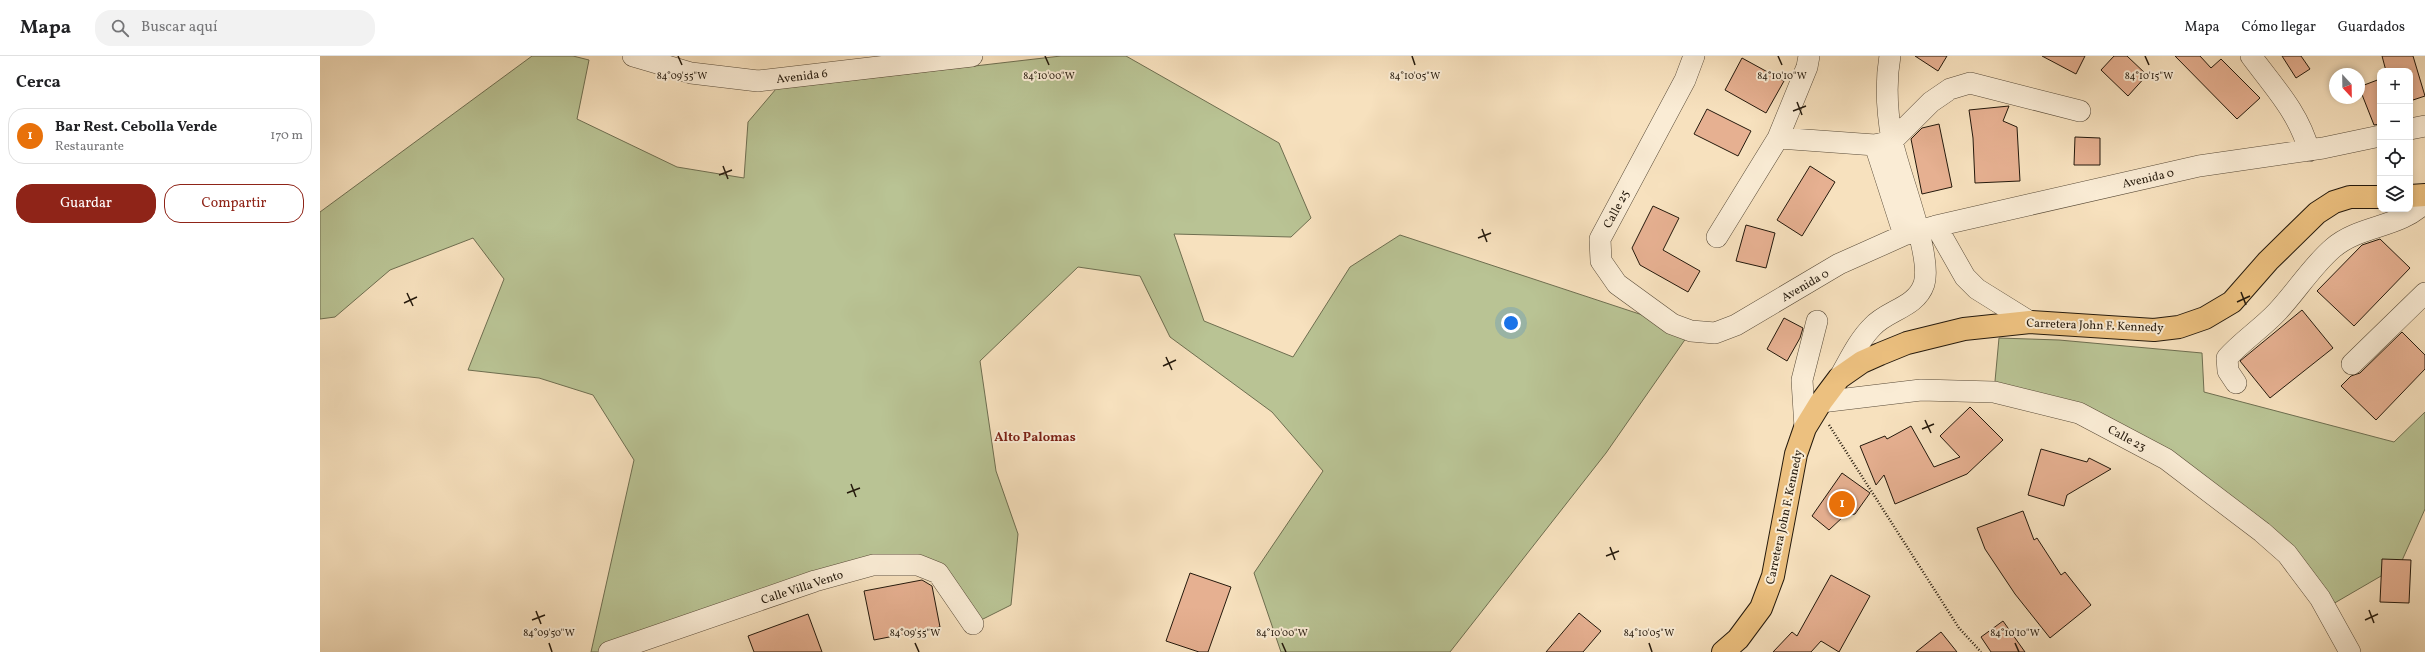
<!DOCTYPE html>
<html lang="es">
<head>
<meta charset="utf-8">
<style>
  body { margin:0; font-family:Vollkorn,serif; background:#f2f2f2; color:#202124 }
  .controls { position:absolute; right:12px; top:12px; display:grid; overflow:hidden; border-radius:8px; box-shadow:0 2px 6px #0003 }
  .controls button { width:36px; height:36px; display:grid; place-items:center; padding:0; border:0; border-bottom:1px solid #e0e0e0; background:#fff; color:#202124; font:20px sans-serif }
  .compass { position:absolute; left:2009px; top:12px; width:36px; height:36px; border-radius:50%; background:#fff; box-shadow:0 2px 6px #0003; rotate:158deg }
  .you { position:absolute; left:1191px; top:267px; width:14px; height:14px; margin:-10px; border:3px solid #fff; border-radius:50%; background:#1a73e8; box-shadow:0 0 0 6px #1a73e833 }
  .badge { display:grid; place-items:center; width:26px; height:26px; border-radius:50%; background:#8f2418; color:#fff; font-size:13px; font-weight:700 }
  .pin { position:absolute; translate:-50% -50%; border:2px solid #fff; box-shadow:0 1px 4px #0006 }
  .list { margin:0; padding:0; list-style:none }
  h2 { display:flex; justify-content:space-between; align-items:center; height:52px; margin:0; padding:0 16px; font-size:17px }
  h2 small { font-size:13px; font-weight:400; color:#757577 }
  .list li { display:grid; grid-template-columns:26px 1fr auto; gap:12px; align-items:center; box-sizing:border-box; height:56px; margin:0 8px 8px; padding:0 8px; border:1px solid #e0e0e0; border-radius:16px }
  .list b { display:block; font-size:15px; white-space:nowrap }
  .list p { margin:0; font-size:13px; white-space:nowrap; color:#757577 }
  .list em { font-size:13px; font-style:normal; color:#757577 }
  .actions { display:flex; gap:8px; padding:12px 16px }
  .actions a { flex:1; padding:9px 0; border:1px solid #8f2418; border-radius:16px; text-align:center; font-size:14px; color:#8f2418 }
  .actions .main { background:#8f2418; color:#fff }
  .icon { flex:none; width:22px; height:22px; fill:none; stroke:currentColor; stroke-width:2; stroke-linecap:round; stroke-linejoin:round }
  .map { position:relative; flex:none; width:2105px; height:596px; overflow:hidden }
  header { display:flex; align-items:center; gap:24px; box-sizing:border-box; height:56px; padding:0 20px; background:#fff; border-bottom:1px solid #e0e0e0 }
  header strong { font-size:19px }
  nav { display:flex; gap:22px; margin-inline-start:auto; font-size:14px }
  .search { width:280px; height:36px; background:#f2f2f2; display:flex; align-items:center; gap:10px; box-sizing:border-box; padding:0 14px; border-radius:16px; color:#757577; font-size:15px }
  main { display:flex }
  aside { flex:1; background:#fff }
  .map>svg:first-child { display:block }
  .green { fill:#b9c394; stroke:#6e6e50 }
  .building { fill:#e6b091; stroke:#24190c }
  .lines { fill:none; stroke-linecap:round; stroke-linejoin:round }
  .minor-casing { stroke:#594b38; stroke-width:22 }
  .major-casing { stroke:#24190c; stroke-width:24 }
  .path { stroke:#24190c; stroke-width:2.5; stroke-dasharray:1 2; stroke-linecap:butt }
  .minor { stroke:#faecd5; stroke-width:21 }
  .major { stroke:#ecc07f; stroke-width:22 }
  .ticks { fill:none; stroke:#24190c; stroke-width:1.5 }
  .labels { text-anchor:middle; stroke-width:4; stroke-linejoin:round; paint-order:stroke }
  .street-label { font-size:12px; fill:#24190c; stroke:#faecd5 }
  .neighbourhood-label { font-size:13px; font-weight:bold; fill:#7a1f14; stroke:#faecd5 }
  .ticks-label { font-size:10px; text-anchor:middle; fill:#24190c; stroke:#faecd5; stroke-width:4; stroke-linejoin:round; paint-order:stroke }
</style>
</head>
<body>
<header>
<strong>Mapa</strong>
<div class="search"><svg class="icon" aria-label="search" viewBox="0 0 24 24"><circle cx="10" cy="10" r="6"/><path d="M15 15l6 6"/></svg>Buscar aquí</div>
<nav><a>Mapa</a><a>Cómo llegar</a><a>Guardados</a></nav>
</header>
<main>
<aside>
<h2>Cerca<small></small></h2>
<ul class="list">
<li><span class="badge" style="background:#e8710a">1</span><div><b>Bar Rest. Cebolla Verde</b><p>Restaurante</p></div><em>170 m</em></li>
</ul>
<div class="actions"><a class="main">Guardar</a><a>Compartir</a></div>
</aside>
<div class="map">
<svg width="2105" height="596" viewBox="0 0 2105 596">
  <rect width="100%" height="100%" fill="#f7e1be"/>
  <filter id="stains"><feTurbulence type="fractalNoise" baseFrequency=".005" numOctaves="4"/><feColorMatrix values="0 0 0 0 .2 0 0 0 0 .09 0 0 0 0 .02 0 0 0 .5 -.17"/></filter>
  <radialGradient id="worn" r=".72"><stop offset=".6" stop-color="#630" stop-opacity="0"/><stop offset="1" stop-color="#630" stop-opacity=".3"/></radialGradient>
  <!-- green -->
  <path class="green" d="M 212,0 L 253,0 L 269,4 L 257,63 L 357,111 L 424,122 L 428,66 L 456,33 L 741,0 L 806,0 L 959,87 L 991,162 L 971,181 L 854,178 L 884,265 L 973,301 L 1030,211 L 1080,179 L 1371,275 L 1286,397 L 1130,596 L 961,596 L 934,517 L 1003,415 L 952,356 L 850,281 L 820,220 L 758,211 L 660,305 L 676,415 L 698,478 L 691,549 L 653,568 L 618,517 L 553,509 L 289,596 L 271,596 L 314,404 L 273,339 L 219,322 L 148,314 L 184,223 L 153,182 L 70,214 L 15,261 L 0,263 L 0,156 Z
    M 1679,282 L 1739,284 L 1882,297 L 1884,336 L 2074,386 L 2105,356 L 2105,453 L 2080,509 L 2006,552 L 1942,476 L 1759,357 L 1674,336 Z"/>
  <!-- building -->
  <path class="building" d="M 1595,0 L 1627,0 L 1618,15 Z
    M 1722,0 L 1765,0 L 1756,18 Z
    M 1794,0 L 1807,0 L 1827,19 L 1808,40 L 1781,14 Z
    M 1855,0 L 1880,0 L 1891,12 L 1901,3 L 1940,42 L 1917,63 Z
    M 1962,0 L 1981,0 L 1990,13 L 1976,22 Z
    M 2062,0 L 2093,0 L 2105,40 L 2090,45 L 2090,15 L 2066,15 Z
    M 1422,2 L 1464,25 L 1446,57 L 1405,34 Z
    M 2060,23 L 2060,68 L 2054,69 L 2039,31 Z
    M 1689,50 L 1683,65 L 1697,71 L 1700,125 L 1655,127 L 1653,82 L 1649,54 Z
    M 1387,53 L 1431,75 L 1418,100 L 1374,78 Z
    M 1619,68 L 1632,131 L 1602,138 L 1591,83 L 1602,72 Z
    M 1755,81 L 1780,82 L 1780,109 L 1754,109 Z
    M 1490,110 L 1515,126 L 1482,180 L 1457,164 Z
    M 1333,150 L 1359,162 L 1343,194 L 1380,215 L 1368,236 L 1320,209 L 1312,192 Z
    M 1426,169 L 1455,177 L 1446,212 L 1416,205 Z
    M 2060,183 L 2090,212 L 2034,270 L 1997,235 L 2042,189 Z
    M 1982,254 L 2013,292 L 1950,342 L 1920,305 Z
    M 1464,262 L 1483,272 L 1480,282 L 1467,305 L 1447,293 Z
    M 2082,276 L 2105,299 L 2105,313 L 2056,364 L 2021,330 L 2031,320 L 2040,317 Z
    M 1650,351 L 1683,384 L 1647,418 L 1575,448 L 1564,419 L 1556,429 L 1540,390 L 1565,380 L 1567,383 L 1591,370 L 1614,411 L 1640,401 L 1620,380 Z
    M 1721,393 L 1767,406 L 1769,402 L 1791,413 L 1747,439 L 1744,450 L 1708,439 Z
    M 1522,417 L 1550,437 L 1535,458 L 1524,460 L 1509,474 L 1492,460 Z
    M 1703,455 L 1714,484 L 1717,482 L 1741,519 L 1745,516 L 1771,549 L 1730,582 L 1695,538 L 1665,493 L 1657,472 Z
    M 2062,503 L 2091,504 L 2089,547 L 2060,546 Z
    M 870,517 L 911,531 L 888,596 L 879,596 L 846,585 Z
    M 1511,519 L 1550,540 L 1519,596 L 1501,585 L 1491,596 L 1453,596 L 1472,576 L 1477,580 Z
    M 602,524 L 612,530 L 620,571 L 554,584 L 544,535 Z
    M 1259,557 L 1281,575 L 1263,596 L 1226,596 Z
    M 488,558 L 502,596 L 434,596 L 428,580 Z
    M 1683,565 L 1705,596 L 1671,596 L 1661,581 Z
    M 1621,576 L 1637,596 L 1596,596 Z"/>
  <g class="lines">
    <!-- minor casing -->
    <g class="minor-casing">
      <path id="minor" d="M 313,0 L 371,17 L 438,25 L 652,0
        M 1374,0 L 1365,24 L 1280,183 L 1281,205 L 1297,228 L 1352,268 L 1371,275 L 1395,277 L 1416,269 L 1519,208 L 1546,196 L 1584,179 L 1616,170 L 1879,110 L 2003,92 L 2060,80
        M 1931,0 C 1954,31 1979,57 1989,95
        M 2090,73 L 2105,70
        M 1458,82 L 1555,89 L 1572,85 L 1611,46 L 1630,33 L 1650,27 L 1760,55
        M 1555,89 L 1584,179
        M 1616,170 L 1645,221 L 1657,233 L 1710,266
        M 1397,181 L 1458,82 L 1487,11 L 1489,0
        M 2032,308 L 2105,237
        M 1519,322 C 1529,305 1538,285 1552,271 C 1567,254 1596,252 1604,228 C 1613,200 1578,116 1572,84 C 1567,56 1565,28 1570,0
        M 1916,327 L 1908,315 L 1907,302 C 1922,285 1941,273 1957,256 C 1976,236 1992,210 2013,192 C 2039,169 2081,172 2105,146
        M 1501,346 L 1601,334 L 1674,336 L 1759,357 L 1846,403 L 1942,476 L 1967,498 L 2000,542 L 2030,596
        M 1485,372 L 1482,324 L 1497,265
        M 289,596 L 495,525 L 553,509 L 598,509 L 618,517 L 653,568"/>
    </g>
    <!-- major casing -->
    <g class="major-casing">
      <path id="major" d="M 2090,140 L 2105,139
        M 1403,596 L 1418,583 L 1441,552 L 1453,520 L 1476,398 L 1485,372 L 1501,346 L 1519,322 L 1542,306 L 1560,298 L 1587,287 L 1644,273 L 1710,266 L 1834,274 L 1859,271 L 1885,262 L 1912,246 L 1948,205 L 1997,157 L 2014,146 L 2030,141 L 2060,141"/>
    </g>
    <!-- path -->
    <path class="path" d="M 1509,369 L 1639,572 L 1661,596"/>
    <!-- minor -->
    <use href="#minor" class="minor"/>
    <!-- major -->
    <use href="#major" class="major"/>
  </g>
  <!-- ticks -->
  <path class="ticks" d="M 358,0 L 362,9M 725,0 L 729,9M 1092,0 L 1095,9M 1458,0 L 1462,9M 1825,0 L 1829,9M 1477,46 L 1482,59M 1473,55 L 1486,50M 403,110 L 408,123M 399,119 L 412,114M 1162,173 L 1167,186M 1158,182 L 1171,177M 1921,236 L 1926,249M 87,237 L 93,250M 1917,246 L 1930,240M 84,247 L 97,241M 846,301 L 852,314M 843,310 L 856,304M 1605,364 L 1611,377M 1602,373 L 1614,368M 531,428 L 536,441M 527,437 L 540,432M 1290,491 L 1295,504M 1286,500 L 1299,495M 2049,554 L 2054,567M 216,555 L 221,568M 212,564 L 225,559M 2045,564 L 2058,558M 229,587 L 232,596M 595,587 L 599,596M 962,587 L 966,596M 1329,587 L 1332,596M 1695,587 L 1699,596"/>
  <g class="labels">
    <!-- street labels -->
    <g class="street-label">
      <text transform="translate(482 20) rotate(-7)" y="4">Avenida 6</text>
      <text transform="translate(1828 122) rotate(-13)" y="4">Avenida 0</text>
      <text transform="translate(1296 153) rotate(-62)" y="4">Calle 25</text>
      <text transform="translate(1485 229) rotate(-30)" y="4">Avenida 0</text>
      <text transform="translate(1775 269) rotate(2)" y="4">Carretera John F. Kennedy</text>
      <text transform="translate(1807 382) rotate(28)" y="4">Calle 23</text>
      <text transform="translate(1464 461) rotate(-78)" y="4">Carretera John F. Kennedy</text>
      <text transform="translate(482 531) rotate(-18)" y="4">Calle Villa Vento</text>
    </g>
    <!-- neighbourhood labels -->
    <g class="neighbourhood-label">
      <text x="715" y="385">Alto Palomas</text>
    </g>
  </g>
  <g class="ticks-label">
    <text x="362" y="23">84°09'55"W</text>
    <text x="729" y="23">84°10'00"W</text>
    <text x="1095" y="23">84°10'05"W</text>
    <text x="1462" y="23">84°10'10"W</text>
    <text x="1829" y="23">84°10'15"W</text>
    <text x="229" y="580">84°09'50"W</text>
    <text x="595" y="580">84°09'55"W</text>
    <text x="962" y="580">84°10'00"W</text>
    <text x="1329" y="580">84°10'05"W</text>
    <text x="1695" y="580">84°10'10"W</text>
  </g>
  <rect width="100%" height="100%" filter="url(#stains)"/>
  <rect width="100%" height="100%" fill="url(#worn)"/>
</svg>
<div class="controls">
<button>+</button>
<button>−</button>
<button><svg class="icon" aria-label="locate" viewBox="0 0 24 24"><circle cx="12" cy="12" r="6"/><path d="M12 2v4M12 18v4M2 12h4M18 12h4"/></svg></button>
<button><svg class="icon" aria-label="layers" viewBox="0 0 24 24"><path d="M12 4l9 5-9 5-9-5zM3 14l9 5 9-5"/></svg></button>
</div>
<svg class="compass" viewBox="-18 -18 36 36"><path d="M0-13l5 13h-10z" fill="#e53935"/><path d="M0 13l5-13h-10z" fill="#757577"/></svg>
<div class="you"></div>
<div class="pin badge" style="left:1522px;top:448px;background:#e8710a">1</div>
</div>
</main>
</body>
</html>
